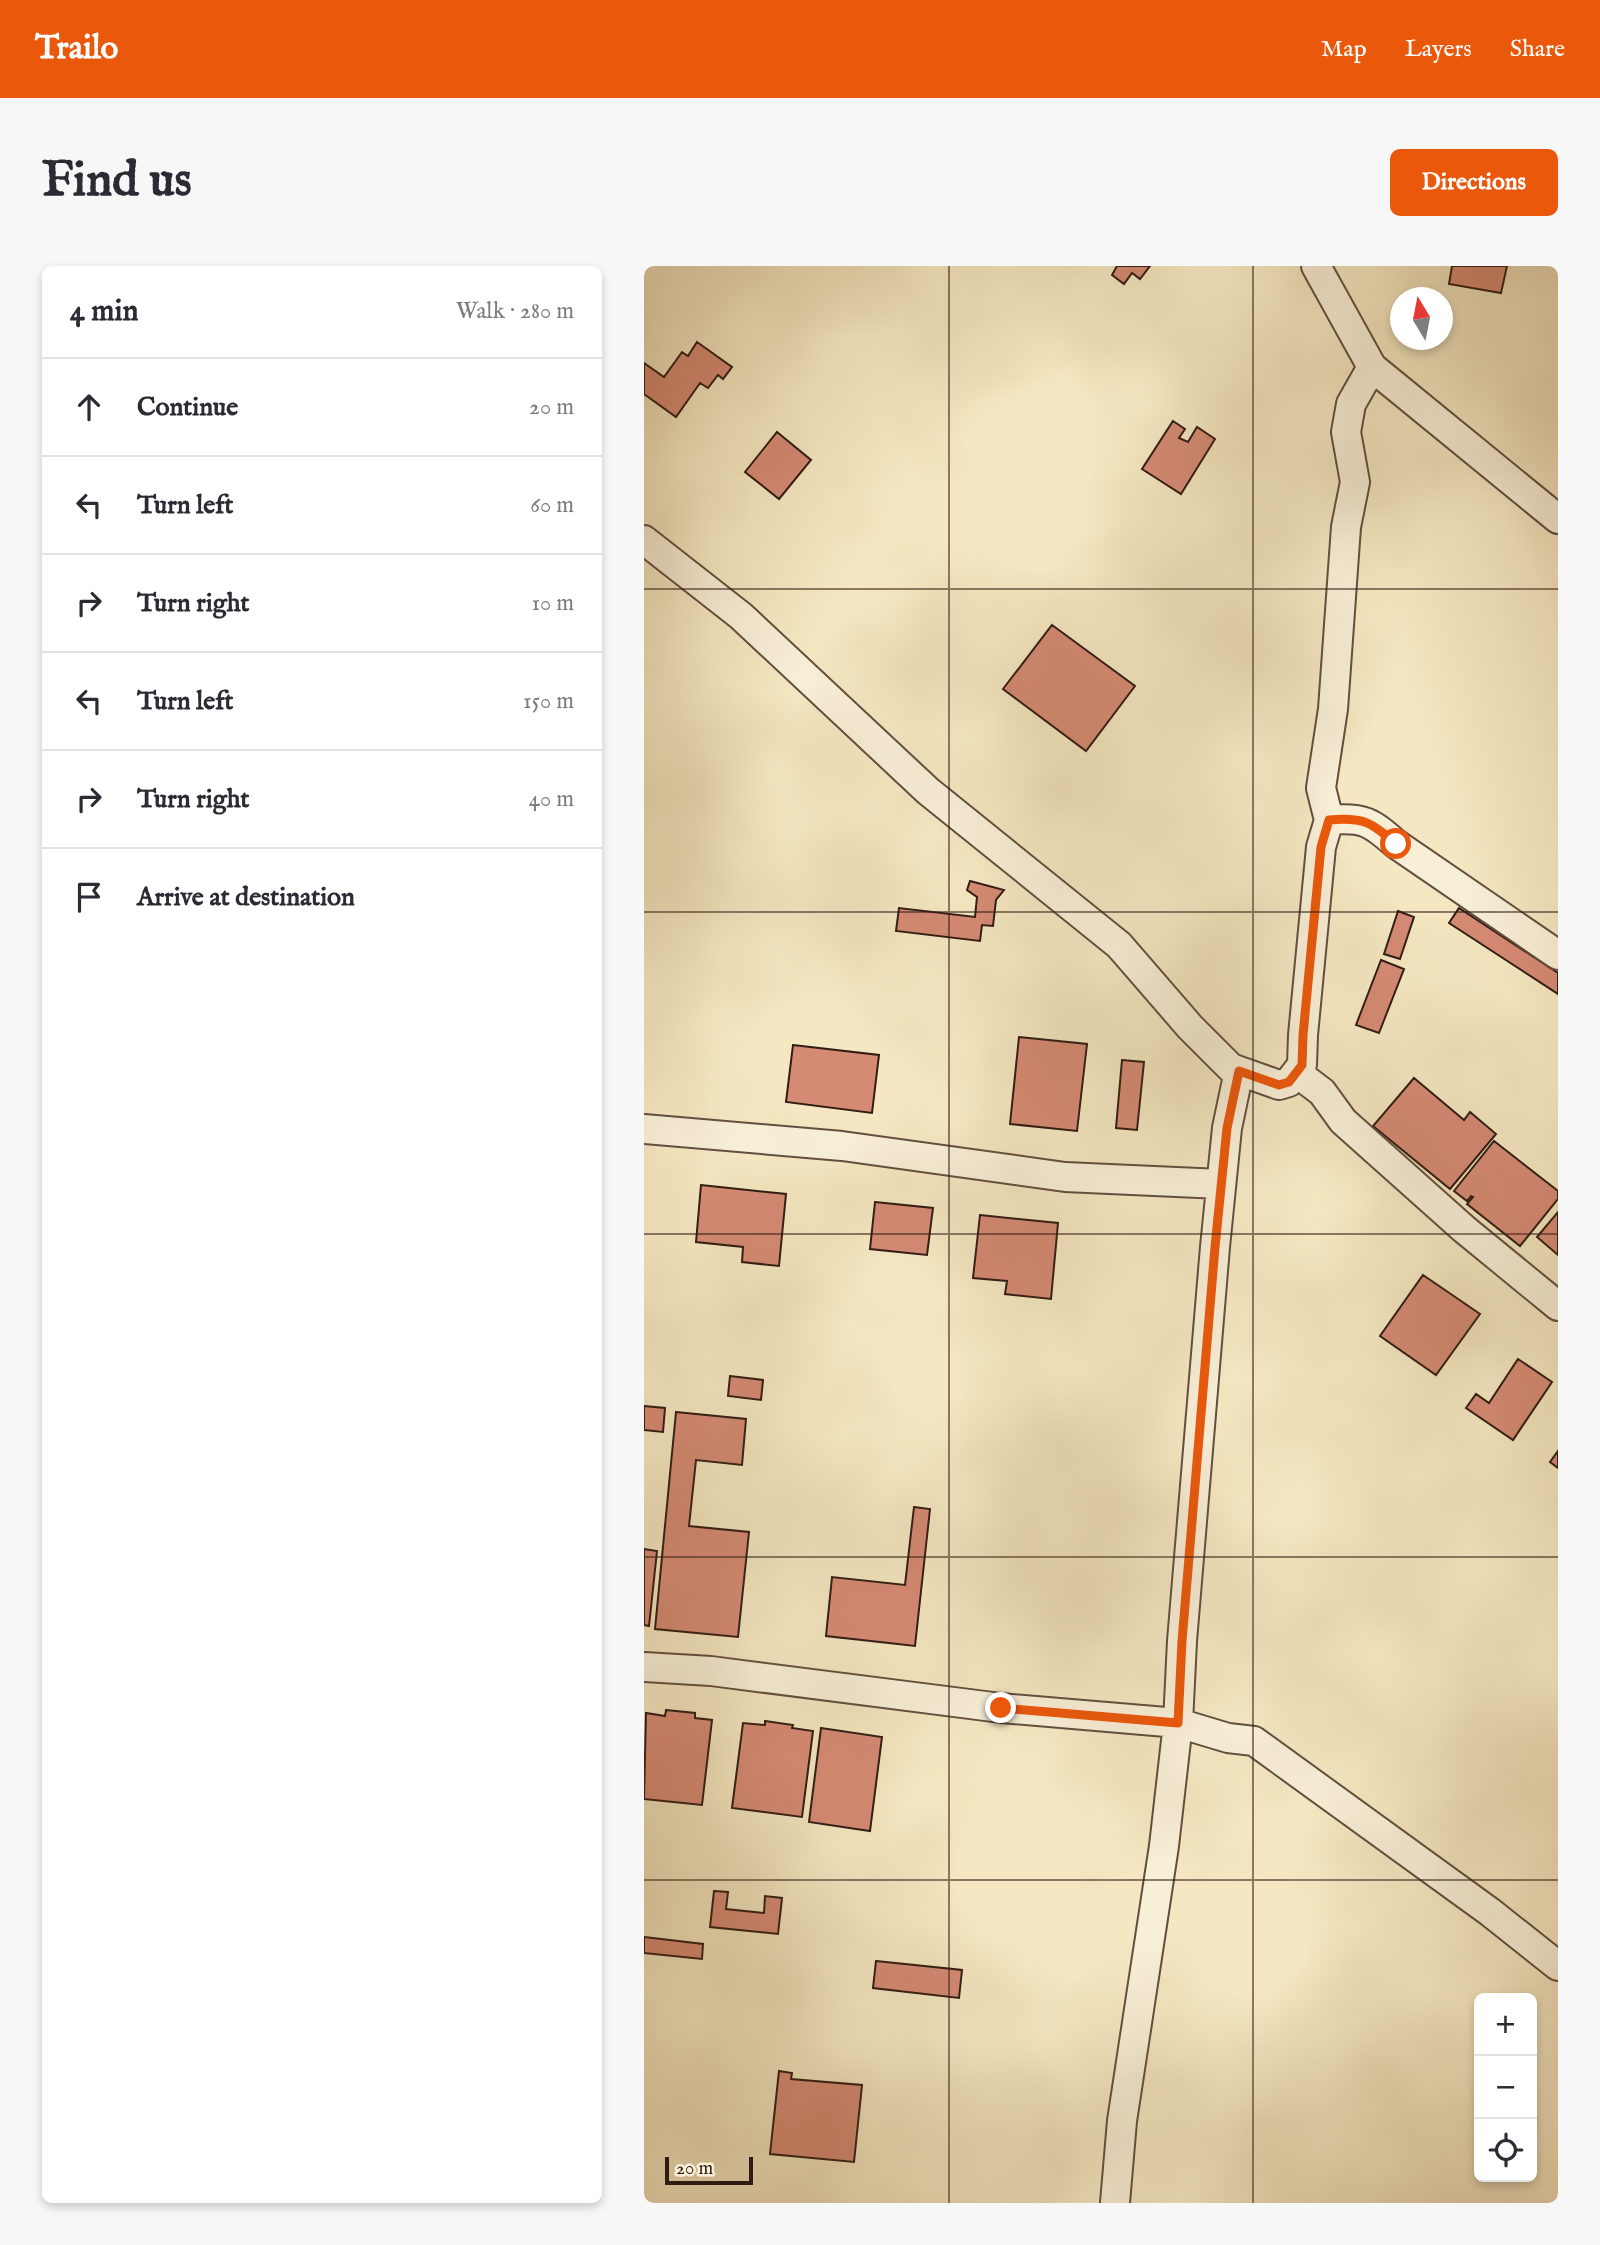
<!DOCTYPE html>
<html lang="en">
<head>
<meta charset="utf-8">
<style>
  body { margin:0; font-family:"IM FELL English",serif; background:#f7f7f7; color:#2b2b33 }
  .controls { position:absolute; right:21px; bottom:21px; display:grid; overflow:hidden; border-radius:10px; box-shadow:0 4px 10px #0003 }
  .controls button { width:63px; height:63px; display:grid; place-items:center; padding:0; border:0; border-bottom:2px solid #e1e1e2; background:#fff; color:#2b2b33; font:35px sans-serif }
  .compass { position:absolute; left:746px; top:21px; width:63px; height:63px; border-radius:50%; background:#fff; box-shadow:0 4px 10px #0003; rotate:350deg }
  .scale { position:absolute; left:21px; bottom:18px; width:88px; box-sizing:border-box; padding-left:7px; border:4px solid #311c14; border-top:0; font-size:19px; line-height:24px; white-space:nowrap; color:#311c14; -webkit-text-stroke:5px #f8efd7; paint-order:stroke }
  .stop { position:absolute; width:21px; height:21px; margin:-16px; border:5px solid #ea580c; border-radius:50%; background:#fff }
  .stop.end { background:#ea580c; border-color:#fff; box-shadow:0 2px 7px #0008 }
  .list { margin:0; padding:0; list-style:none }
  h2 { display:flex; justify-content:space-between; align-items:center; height:91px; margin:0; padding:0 28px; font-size:30px }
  h2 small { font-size:23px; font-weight:400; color:#7c7c81 }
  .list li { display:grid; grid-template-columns:46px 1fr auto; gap:21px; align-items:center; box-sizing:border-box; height:98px; padding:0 28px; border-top:2px solid #e1e1e2 }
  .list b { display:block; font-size:26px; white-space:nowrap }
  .list em { font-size:23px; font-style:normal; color:#7c7c81 }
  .icon { flex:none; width:38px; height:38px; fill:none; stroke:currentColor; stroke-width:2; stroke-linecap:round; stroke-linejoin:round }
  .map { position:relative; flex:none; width:914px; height:1937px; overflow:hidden; border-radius:10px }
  header { display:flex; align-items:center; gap:42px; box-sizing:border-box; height:98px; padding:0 35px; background:#ea580c; color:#fff }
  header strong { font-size:33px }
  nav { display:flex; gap:38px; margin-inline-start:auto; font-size:24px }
  .intro { display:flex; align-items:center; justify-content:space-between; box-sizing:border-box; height:168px; padding:0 42px }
  h1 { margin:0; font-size:49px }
  .button { padding:18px 32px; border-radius:10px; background:#ea580c; color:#fff; font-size:24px; font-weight:700 }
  main { display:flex; gap:42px; padding:0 42px }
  aside { flex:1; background:#fff; border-radius:10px; box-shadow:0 4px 10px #0003 }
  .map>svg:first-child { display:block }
  .building { fill:#d58a74; stroke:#311c14; stroke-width:2 }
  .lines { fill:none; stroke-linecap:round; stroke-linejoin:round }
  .minor-casing { stroke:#624f3f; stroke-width:32 }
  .minor { stroke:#f8efd7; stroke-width:28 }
  .route { stroke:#ea580c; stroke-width:9 }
  .grid { fill:none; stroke:#311c14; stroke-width:2; stroke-opacity:0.55 }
</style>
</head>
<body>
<header>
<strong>Trailo</strong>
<nav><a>Map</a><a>Layers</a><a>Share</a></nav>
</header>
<div class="intro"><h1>Find us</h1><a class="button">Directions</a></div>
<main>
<aside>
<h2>4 min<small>Walk · 280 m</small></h2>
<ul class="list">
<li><svg class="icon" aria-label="ahead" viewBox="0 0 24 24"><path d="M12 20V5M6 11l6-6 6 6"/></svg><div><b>Continue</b></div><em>20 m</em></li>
<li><svg class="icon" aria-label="left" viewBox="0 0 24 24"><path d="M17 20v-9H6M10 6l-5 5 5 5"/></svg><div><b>Turn left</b></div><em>60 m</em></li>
<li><svg class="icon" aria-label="right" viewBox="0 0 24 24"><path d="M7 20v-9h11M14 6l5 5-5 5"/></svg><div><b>Turn right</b></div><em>10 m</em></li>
<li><svg class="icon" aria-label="left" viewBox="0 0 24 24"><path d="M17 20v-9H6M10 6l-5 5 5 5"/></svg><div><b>Turn left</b></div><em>150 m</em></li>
<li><svg class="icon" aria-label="right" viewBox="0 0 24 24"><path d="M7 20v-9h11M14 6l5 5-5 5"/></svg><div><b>Turn right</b></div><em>40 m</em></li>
<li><svg class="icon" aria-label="arrive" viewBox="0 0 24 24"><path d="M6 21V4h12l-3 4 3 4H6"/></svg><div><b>Arrive at destination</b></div></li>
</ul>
</aside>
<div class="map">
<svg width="914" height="1937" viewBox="0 0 914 1937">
  <rect width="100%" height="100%" fill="#f4e7c1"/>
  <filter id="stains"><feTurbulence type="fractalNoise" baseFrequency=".00286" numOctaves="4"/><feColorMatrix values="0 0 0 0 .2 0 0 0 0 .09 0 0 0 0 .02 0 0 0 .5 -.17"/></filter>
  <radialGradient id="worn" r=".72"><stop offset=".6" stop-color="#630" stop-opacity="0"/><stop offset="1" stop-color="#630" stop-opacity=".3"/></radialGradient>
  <!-- building -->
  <path class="building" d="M 473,0 L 506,0 L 496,13 L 488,7 L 480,18 L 468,9 Z
    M 808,0 L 863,0 L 857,27 L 805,18 Z
    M 53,76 L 88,101 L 79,113 L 74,109 L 64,122 L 56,117 L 32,151 L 0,128 L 0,97 L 20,111 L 38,86 L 44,90 Z
    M 529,155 L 541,163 L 535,172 L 544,176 L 553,161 L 571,173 L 537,228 L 498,203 Z
    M 133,166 L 167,194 L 135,233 L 101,206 Z
    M 408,359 L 491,420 L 442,485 L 359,423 Z
    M 326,615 L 360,624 L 352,634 L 349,660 L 338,659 L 336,675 L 252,665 L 255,642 L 331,651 L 333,631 L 323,624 Z
    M 815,642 L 914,707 L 914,728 L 805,657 Z
    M 754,645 L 770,651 L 756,693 L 740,688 Z
    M 737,694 L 760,703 L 735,767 L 712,759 Z
    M 375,771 L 443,778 L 433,865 L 366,858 Z
    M 149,779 L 235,789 L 228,847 L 142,836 Z
    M 478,794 L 500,796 L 493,864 L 472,862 Z
    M 770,812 L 820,854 L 826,846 L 852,868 L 806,923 L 729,860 Z
    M 850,875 L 914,925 L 914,933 L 876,980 L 823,938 L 829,931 L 827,930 L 823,935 L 810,925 Z
    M 57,919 L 142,928 L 135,1000 L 98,996 L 99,981 L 52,976 Z
    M 231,936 L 289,942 L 283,989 L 226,983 Z
    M 914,946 L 914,989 L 893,971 Z
    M 336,949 L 414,957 L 407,1033 L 361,1028 L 363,1015 L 329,1012 Z
    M 779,1009 L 836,1048 L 792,1109 L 736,1070 Z
    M 874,1093 L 908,1116 L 869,1174 L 822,1142 L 832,1128 L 845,1137 Z
    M 86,1110 L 119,1114 L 117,1134 L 84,1130 Z
    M 0,1140 L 21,1142 L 19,1166 L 0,1164 Z
    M 32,1146 L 102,1153 L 98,1199 L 52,1194 L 45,1260 L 105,1266 L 94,1371 L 11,1363 Z
    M 914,1185 L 914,1202 L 906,1196 Z
    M 270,1241 L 286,1243 L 271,1380 L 182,1370 L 188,1311 L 261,1319 Z
    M 0,1283 L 13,1285 L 5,1360 L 0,1359 Z
    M 22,1444 L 51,1447 L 51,1452 L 68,1454 L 58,1539 L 0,1533 L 2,1447 L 21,1450 Z
    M 121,1455 L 149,1459 L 148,1462 L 169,1465 L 158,1551 L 88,1542 L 99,1457 L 121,1459 Z
    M 177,1462 L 238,1471 L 226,1565 L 165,1556 Z
    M 70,1625 L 84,1626 L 82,1643 L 120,1647 L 121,1630 L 138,1632 L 134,1668 L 66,1661 Z
    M 0,1671 L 59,1678 L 58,1693 L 0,1687 Z
    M 232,1695 L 318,1704 L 315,1732 L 229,1722 Z
    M 135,1805 L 148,1807 L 147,1813 L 218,1819 L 210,1896 L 126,1888 Z"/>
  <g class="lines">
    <!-- minor casing -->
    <g class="minor-casing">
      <path id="minor" d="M 672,0 L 728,101 L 914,253
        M 0,274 L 97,350 L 284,525 L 475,679 L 546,761 L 587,802 L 635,819 L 645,816 L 658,799 L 659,769 L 677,581 L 685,554 L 677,522 L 689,443 L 702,261 L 711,216 L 702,166 L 707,138 L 728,101
        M 685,554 C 720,551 727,556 752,578 L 914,689
        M 653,807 L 678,826 L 699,855 L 820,963 L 914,1040
        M 0,863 L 198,880 L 421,911 L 577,918
        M 0,1401 L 67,1405 L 357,1442 L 534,1457 L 584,1472 L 610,1475 L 846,1646 L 914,1700
        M 471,1937 L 478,1855 L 520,1580 L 534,1457 L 538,1375 L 571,981 L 583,862 L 595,805"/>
    </g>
    <!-- minor -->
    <use href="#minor" class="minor"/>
  </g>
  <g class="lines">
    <!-- route -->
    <path class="route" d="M 357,1442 L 534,1457 L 538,1375 L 571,981 L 583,862 L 595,805 L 635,819 L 645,816 L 658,799 L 659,769 L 677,581 L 685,554 C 720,551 727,556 752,578"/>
  </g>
  <!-- grid -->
  <path class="grid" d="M 305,0 L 305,1937M 609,0 L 609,1937M 0,323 L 914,323M 0,646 L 914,646M 0,968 L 914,968M 0,1291 L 914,1291M 0,1614 L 914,1614"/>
  <rect width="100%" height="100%" filter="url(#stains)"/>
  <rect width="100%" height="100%" fill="url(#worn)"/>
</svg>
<div class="controls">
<button>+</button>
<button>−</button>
<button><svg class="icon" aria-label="locate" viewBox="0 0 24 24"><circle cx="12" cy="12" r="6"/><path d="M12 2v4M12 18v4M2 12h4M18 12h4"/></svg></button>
</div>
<svg class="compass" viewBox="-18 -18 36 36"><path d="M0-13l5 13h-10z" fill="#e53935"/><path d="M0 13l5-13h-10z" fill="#7c7c81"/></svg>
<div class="scale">20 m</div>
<div class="stop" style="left:752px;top:578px"></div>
<div class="stop end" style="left:357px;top:1442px"></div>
</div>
</main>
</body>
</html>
